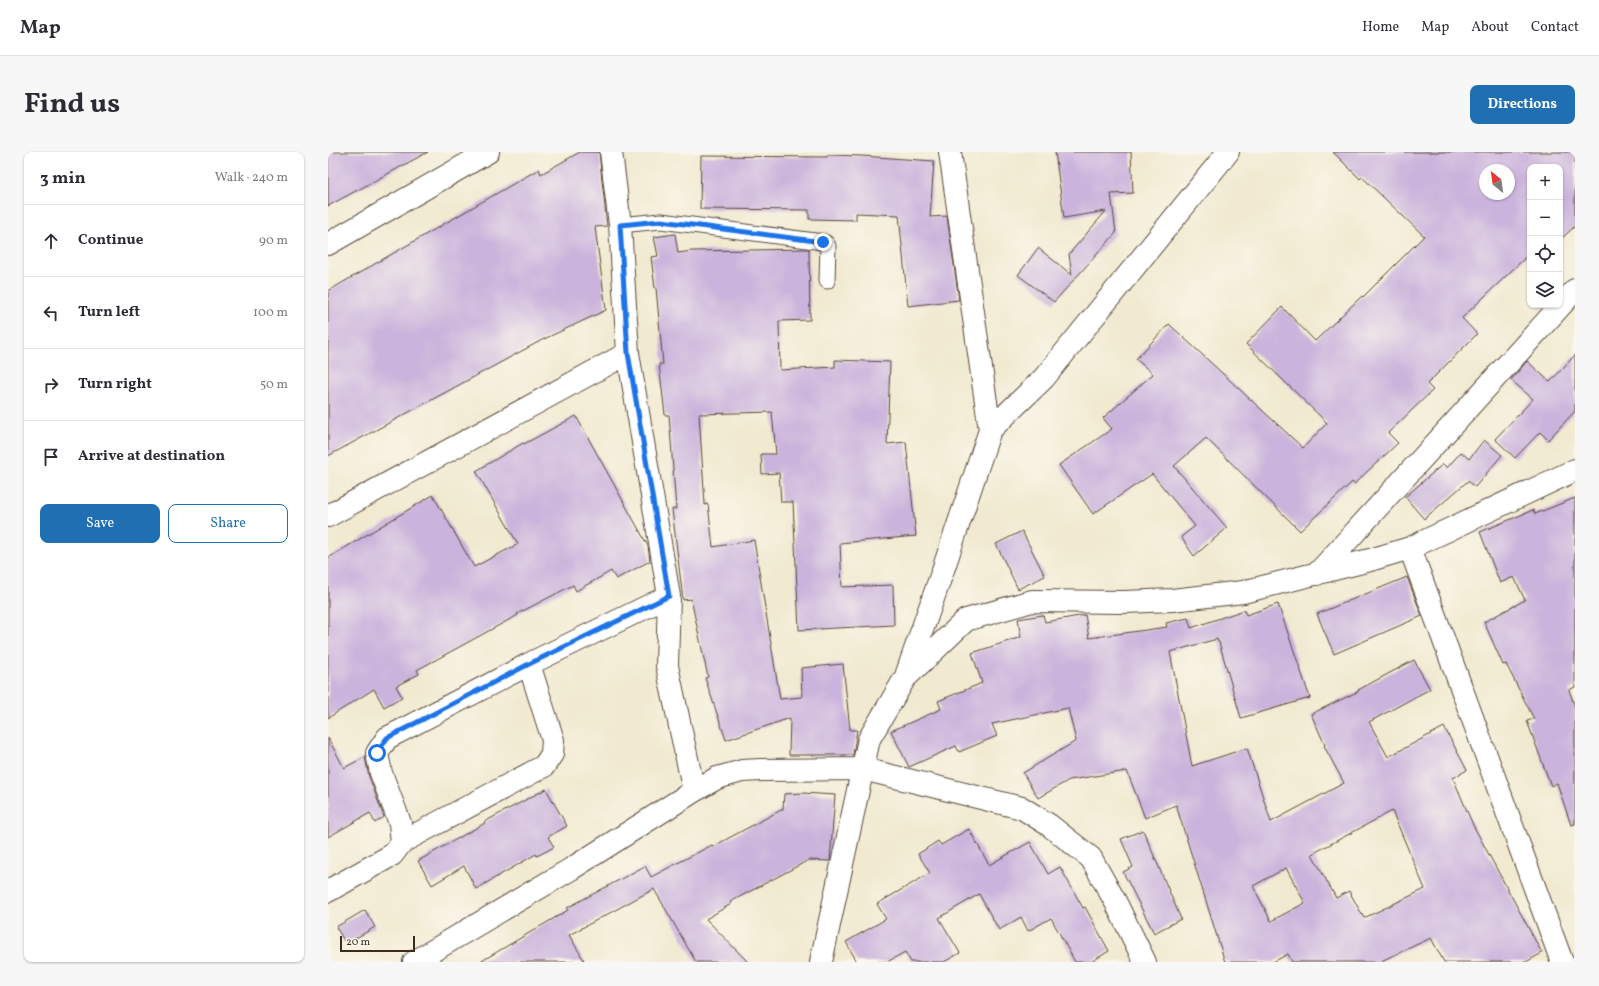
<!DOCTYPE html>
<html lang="en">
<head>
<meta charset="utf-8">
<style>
  body { margin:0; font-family:Vollkorn,serif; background:#f7f7f7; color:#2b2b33 }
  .controls { position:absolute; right:12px; top:12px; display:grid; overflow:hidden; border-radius:8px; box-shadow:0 1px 3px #0004 }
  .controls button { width:36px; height:36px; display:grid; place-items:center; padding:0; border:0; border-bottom:1px solid #e1e1e2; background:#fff; color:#2b2b33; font:20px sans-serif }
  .compass { position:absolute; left:1151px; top:12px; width:36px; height:36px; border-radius:50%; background:#fff; box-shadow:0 1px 3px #0004; rotate:331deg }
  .scale { position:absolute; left:12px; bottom:10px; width:75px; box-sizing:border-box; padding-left:4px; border:2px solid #3b2a1e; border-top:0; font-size:11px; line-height:14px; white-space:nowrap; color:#3b2a1e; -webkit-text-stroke:3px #fbf7ec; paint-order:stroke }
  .stop { position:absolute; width:12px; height:12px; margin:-9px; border:3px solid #1a73e8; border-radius:50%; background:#fff }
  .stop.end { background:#1a73e8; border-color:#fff; box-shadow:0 1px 4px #0008 }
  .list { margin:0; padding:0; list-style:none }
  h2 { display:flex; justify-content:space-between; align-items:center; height:52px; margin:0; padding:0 16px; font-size:17px }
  h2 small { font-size:13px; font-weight:400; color:#7c7c81 }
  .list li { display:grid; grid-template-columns:26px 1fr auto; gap:12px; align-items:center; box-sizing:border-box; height:72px; padding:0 16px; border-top:1px solid #e1e1e2 }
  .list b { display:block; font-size:15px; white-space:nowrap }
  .list em { font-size:13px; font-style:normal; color:#7c7c81 }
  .actions { display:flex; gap:8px; padding:12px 16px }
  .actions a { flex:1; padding:9px 0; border:1px solid #1f6fb2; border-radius:8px; text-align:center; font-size:14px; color:#1f6fb2 }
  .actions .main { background:#1f6fb2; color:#fff }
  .icon { flex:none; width:22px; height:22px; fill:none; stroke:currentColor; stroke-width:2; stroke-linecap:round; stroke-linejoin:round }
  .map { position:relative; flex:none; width:1247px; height:810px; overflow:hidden; border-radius:8px }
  header { display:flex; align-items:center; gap:24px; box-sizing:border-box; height:56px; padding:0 20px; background:#fff; border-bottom:1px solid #e1e1e2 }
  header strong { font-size:19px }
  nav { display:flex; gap:22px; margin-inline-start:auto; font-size:14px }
  .intro { display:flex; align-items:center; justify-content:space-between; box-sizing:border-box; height:96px; padding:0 24px }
  h1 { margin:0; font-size:28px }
  .button { padding:10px 18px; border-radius:8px; background:#1f6fb2; color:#fff; font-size:14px; font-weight:700 }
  main { display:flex; gap:24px; padding:0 24px }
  aside { flex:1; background:#fff; border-radius:8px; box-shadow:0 1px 3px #0004 }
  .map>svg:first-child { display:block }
  .building { fill:#cab3dc; fill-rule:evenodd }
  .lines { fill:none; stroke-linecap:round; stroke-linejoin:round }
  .service-casing { stroke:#564739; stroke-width:17 }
  .minor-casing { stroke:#564739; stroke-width:24 }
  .service { stroke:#fff; stroke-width:15 }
  .minor { stroke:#fff; stroke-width:22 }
  .route { stroke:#1a73e8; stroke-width:5 }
</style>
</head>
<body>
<header>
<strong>Map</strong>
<nav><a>Home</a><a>Map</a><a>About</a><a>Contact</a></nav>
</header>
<div class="intro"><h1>Find us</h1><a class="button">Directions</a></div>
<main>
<aside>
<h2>3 min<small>Walk · 240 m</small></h2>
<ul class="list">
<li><svg class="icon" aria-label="ahead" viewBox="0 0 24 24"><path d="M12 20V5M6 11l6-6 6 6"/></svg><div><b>Continue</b></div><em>90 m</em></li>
<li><svg class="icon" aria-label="left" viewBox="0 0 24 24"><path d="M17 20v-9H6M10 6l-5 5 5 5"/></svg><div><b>Turn left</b></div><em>100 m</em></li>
<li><svg class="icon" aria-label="right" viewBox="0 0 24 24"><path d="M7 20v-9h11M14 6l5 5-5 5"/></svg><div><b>Turn right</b></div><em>50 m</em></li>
<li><svg class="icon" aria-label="arrive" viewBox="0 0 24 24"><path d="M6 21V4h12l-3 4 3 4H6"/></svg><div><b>Arrive at destination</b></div></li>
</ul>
<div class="actions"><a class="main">Save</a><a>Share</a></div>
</aside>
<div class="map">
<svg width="1247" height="810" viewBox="0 0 1247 810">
  <rect width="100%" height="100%" fill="#fbf7ec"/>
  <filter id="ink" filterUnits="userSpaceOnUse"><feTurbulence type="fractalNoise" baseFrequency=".025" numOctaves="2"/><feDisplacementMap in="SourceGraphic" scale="8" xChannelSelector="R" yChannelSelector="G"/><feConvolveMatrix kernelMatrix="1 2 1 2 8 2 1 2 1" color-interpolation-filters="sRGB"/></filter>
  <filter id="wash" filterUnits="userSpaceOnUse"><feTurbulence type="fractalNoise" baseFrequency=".012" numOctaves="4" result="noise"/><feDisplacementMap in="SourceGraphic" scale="16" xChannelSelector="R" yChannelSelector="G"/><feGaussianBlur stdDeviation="0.9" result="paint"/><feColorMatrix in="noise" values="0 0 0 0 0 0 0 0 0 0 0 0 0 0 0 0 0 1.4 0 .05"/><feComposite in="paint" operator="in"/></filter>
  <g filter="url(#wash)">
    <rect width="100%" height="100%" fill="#f1ead1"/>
    <g id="blocks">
      <!-- building -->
      <path class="building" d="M 0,0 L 100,0 L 0,54 Z
        M 252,0 L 271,0 L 279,74 L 267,75 L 278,158 L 214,188 L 0,304 L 0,139 L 211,17 L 213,22 Z
        M 727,0 L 803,0 L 805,41 L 783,42 L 788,81 L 726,150 L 690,123 L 710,96 L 744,123 L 741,102 L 778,59 L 736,66 Z
        M 1005,0 L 1247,0 L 1247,74 L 1232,88 L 1232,15 L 1202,15 L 1202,101 L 1134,166 L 1149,182 L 1099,232 L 1105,238 L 1060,281 L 1070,291 L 1026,332 L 1024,330 L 972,379 L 878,286 L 846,314 L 899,376 L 866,404 L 853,385 L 867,374 L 824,322 L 765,362 L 731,313 L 784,277 L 775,266 L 825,222 L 808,207 L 841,172 L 975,296 L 999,271 L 918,192 L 954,155 L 987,189 L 1034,144 L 1035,145 L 1096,84 L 1034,25 L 1032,27 ZM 1157,18 L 1181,18 L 1181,42 L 1157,42 Z
        M 499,3 L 534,4 L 606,9 L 602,65 L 619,64 L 631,148 L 580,154 L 571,63 L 528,61 L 528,68 L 481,67 L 481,58 L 372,57 L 373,4 L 499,5 Z
        M 347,82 L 350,101 L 364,99 L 481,97 L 482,168 L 451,169 L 452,218 L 507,215 L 507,208 L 562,210 L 559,292 L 578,290 L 588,384 L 512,391 L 514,435 L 565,433 L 566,473 L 471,478 L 465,350 L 453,350 L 451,321 L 434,322 L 433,302 L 448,302 L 444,260 L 371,262 L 377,353 L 380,352 L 385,395 L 426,388 L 452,547 L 474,545 L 473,516 L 515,512 L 522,578 L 529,578 L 525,603 L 461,603 L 462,566 L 398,588 L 377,526 L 380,525 L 363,447 L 355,448 L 344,357 L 348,357 L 341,263 L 337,263 L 331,212 L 335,212 L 328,136 L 327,136 L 323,105 L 330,104 L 326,85 Z
        M 1247,203 L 1247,259 L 1220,288 L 1212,280 L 1187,306 L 1167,287 L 1205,247 L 1183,228 L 1199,209 L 1222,230 Z
        M 248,264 L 320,394 L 322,409 L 288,427 L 283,419 L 248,439 L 245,433 L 189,462 L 190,463 L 89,518 L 91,522 L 68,534 L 74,545 L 56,555 L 46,537 L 0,566 L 0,406 L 105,343 L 146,415 L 190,392 L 148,319 L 195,291 L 196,292 Z
        M 1156,288 L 1174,303 L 1147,335 L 1140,329 L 1096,367 L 1077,345 L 1115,312 L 1119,316 L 1133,300 L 1141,307 Z
        M 1247,346 L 1247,535 L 1241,538 L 1247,555 L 1247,672 L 1243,673 L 1229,631 L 1223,634 L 1199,569 L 1206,567 L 1178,512 L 1175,513 L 1156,470 L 1197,448 L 1186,425 L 1172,431 L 1152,380 L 1205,358 L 1207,362 Z
        M 694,379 L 717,424 L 690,437 L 668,392 Z
        M 1079,425 L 1094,464 L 1006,502 L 989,462 Z
        M 950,452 L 982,546 L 913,566 L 891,490 L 890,490 L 889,487 L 842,500 L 864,614 L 919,596 L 943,670 L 1016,631 L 996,594 L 997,593 L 983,562 L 1031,539 L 1030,538 L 1086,508 L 1102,537 L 1041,570 L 1060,605 L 1116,575 L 1139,618 L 1125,626 L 1145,673 L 1214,801 L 1198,810 L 1116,810 L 1103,786 L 1051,810 L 964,810 L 960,802 L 945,810 L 897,810 L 848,653 L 817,666 L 799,619 L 741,628 L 710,646 L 695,621 L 748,589 L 740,556 L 664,572 L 669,584 L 631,600 L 628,594 L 581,615 L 563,579 L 613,557 L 610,549 L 654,531 L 644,501 L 693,485 L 690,467 L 715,463 L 717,470 L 757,463 L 761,486 L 839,475 L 838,471 L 860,466 L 863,476 L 916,458 L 918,463 ZM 1064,659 L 1097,737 L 1036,766 L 1021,739 L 1008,746 L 984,702 ZM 958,716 L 977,751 L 943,769 L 925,734 Z
        M 0,586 L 16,616 L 37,605 L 41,625 L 56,665 L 47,671 L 42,661 L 0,685 Z
        M 218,637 L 239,674 L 220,685 L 226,695 L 209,704 L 208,702 L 148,737 L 136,714 L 104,733 L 90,709 L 157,671 L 156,670 Z
        M 475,641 L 507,643 L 502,709 L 481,708 L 402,750 L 403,752 L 378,767 L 420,810 L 368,810 L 326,737 L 241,783 L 257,810 L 152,810 L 240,758 L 239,756 L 317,714 L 323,725 L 384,693 L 384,695 L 455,657 L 456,642 Z
        M 641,677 L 661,713 L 702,690 L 720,722 L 732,715 L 755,756 L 757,755 L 781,799 L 763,810 L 747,810 L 723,766 L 700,779 L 693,765 L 671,778 L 651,742 L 611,766 L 632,801 L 616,810 L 583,810 L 577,800 L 559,810 L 529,810 L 518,790 L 558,767 L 549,752 L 602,721 L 590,702 L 610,689 L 613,693 Z
        M 815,678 L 853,767 L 826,781 L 795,720 L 805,715 L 793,687 Z
        M 37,758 L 47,775 L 18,792 L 8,775 Z"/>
    </g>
  </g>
  <g filter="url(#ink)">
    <use href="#blocks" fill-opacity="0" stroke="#564739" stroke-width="1"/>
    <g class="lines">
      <!-- service casing -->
      <g class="service-casing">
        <path id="service" d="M 292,73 L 333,69 L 495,90 L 498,91 L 500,94 L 499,129"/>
      </g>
      <!-- minor casing -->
      <g class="minor-casing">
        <path id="minor" d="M 283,0 L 292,73 L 300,201 L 341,444 L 339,514 L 366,639
          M 622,0 L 662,278
          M 0,92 L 160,0
          M 0,364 L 300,201
          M 1082,396 L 1234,810
          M 989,422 L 1247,138
          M 579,521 L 615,418 L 662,278 L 716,226 L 900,0
          M 74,690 L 216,614 L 224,602 L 225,588 L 201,512
          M 0,739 L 64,703 L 74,690 L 72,671 L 53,621 L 49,601 L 59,586 L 201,512 L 341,444
          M 86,810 L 243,717 L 366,639 L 389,626 L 414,619 L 433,618 L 535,617 L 694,656 L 721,673 L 763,706 L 787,749 L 817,810
          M 493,810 L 541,587 L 577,526 L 638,468 L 704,449 L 796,450 L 844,448 L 915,440 L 1042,408 L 1082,396 L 1247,318"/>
      </g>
      <!-- service -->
      <use href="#service" class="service"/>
      <!-- minor -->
      <use href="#minor" class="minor"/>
    </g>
  </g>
  <g class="lines" filter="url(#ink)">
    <!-- route -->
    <path class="route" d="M 49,601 L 59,586 L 201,512 L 341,444 L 300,201 L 292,73 L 333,69 L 495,90"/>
  </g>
</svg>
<div class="controls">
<button>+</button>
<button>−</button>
<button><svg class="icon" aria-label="locate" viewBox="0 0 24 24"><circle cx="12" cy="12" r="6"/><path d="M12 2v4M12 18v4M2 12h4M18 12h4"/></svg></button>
<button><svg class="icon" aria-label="layers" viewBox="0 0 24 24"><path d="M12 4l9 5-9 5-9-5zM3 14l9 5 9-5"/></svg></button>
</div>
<svg class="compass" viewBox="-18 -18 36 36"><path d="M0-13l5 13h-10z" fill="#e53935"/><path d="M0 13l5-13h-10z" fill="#7c7c81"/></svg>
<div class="scale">20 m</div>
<div class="stop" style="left:49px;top:601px"></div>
<div class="stop end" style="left:495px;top:90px"></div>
</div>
</main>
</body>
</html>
